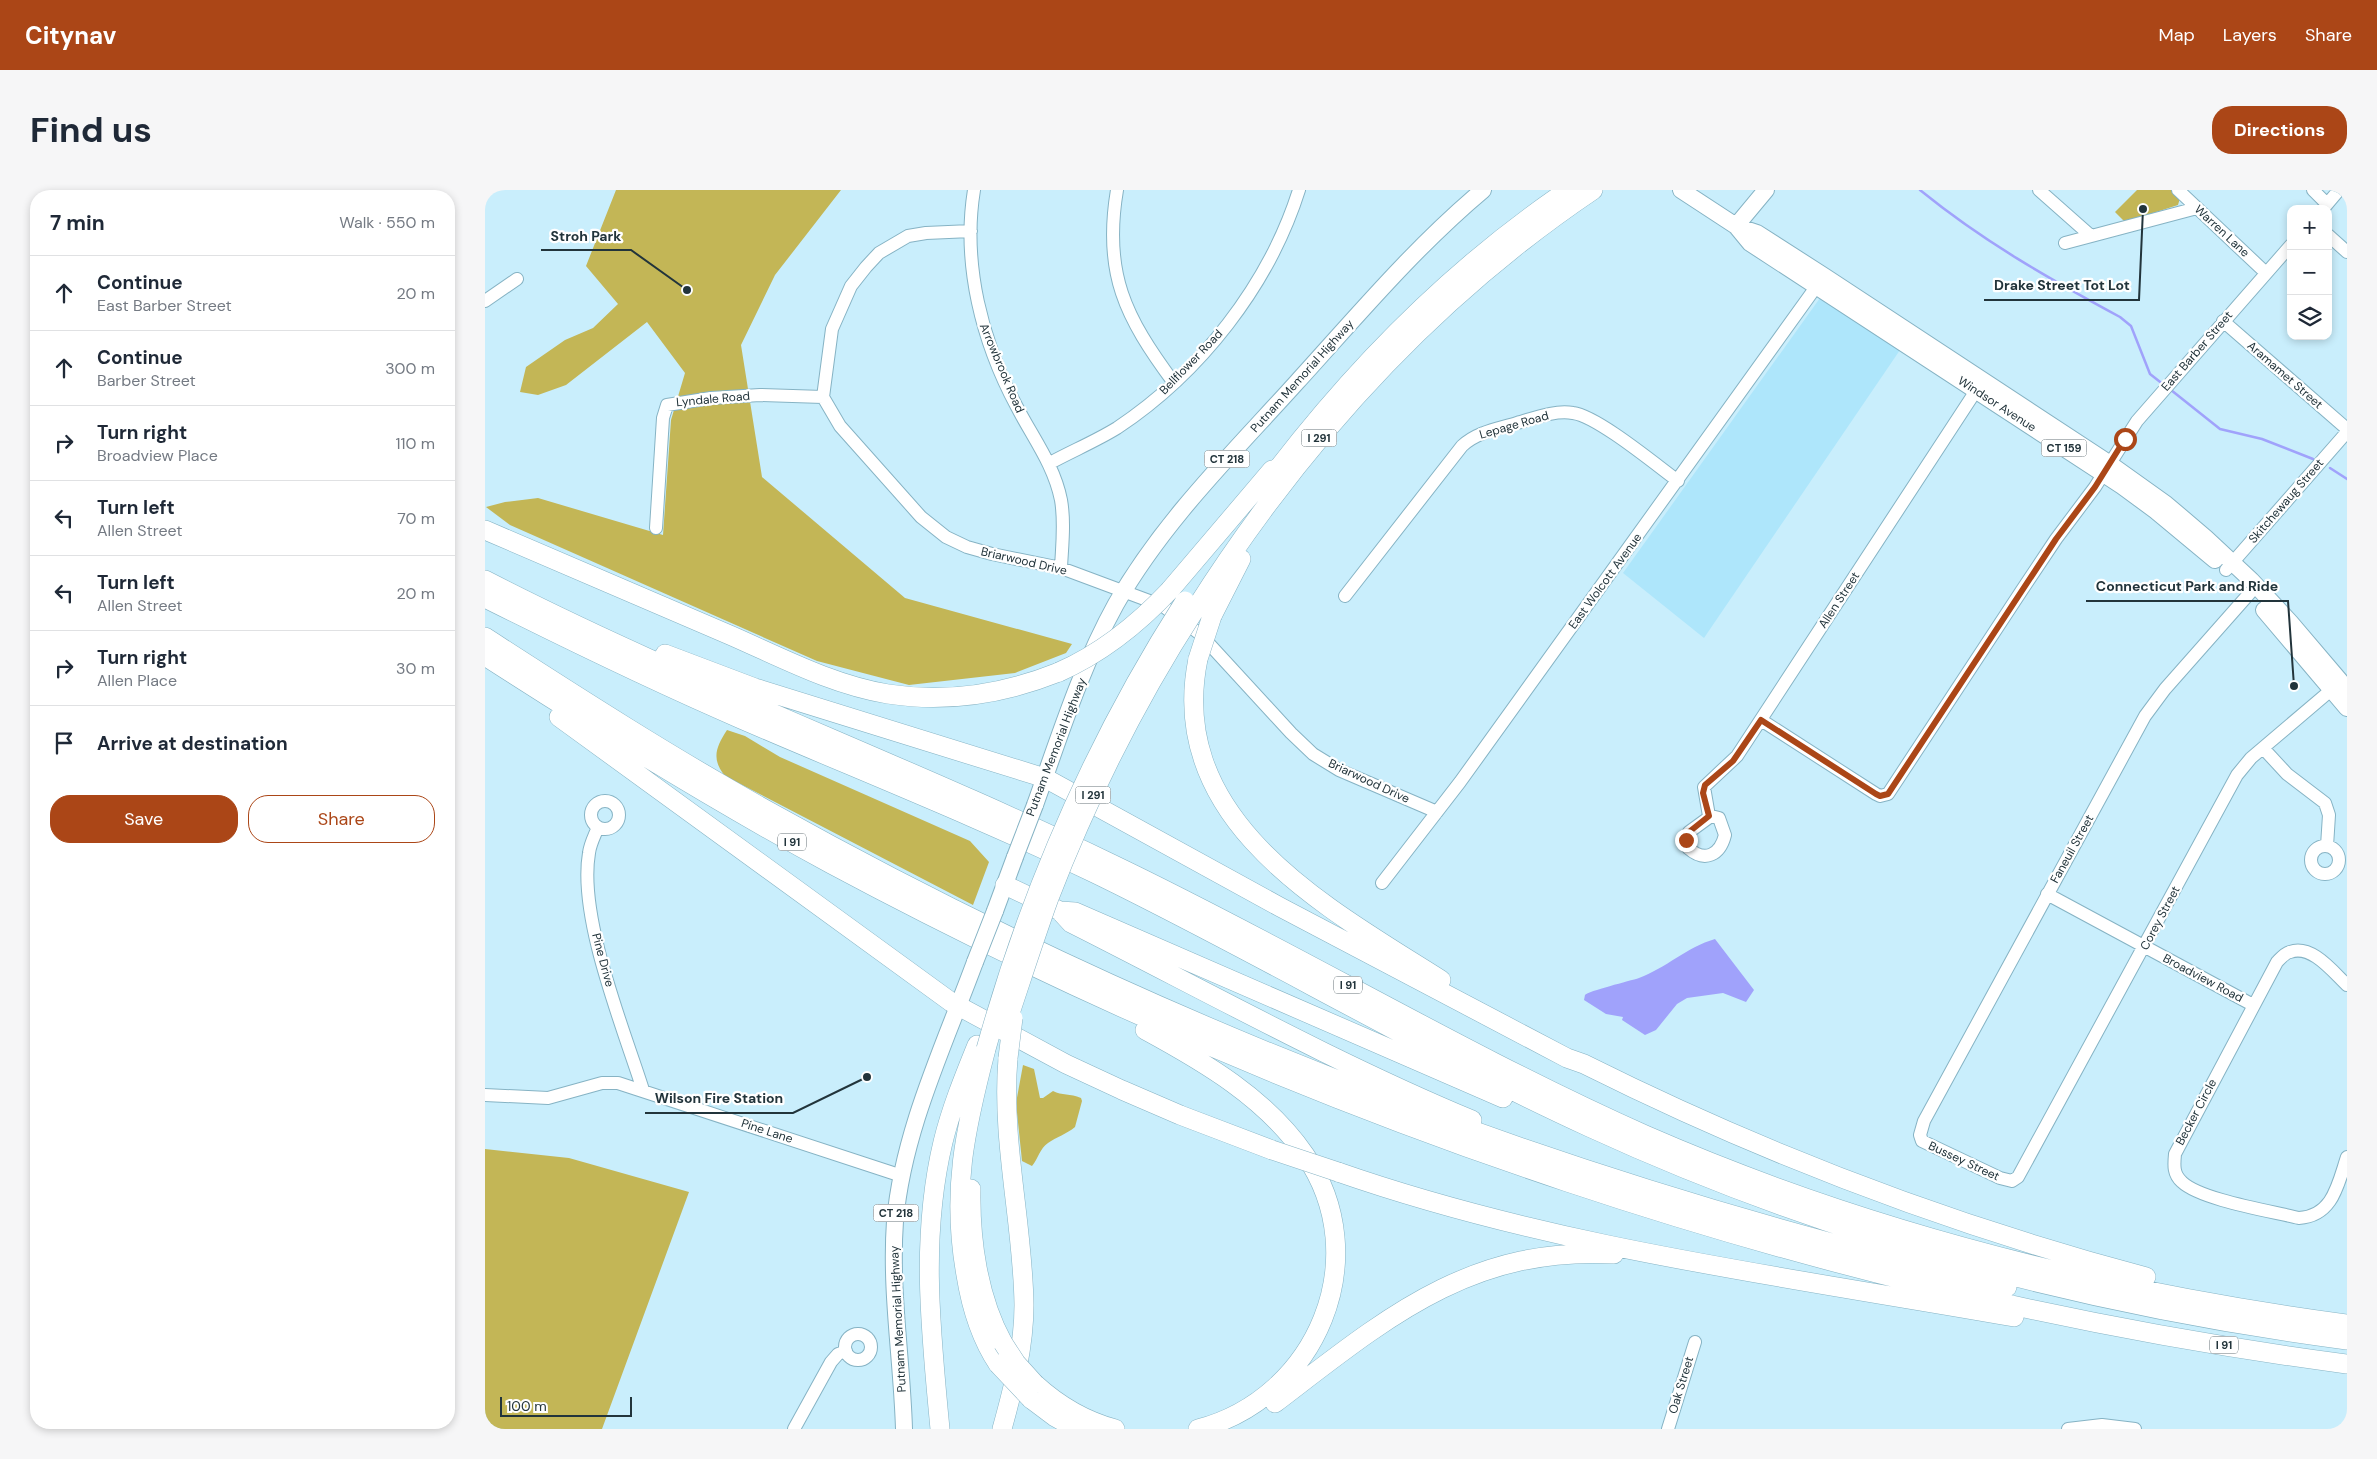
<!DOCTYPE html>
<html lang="en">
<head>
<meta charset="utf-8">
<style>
  body { margin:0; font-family:"DM Sans",sans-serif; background:#f6f6f7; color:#1f2937 }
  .controls { position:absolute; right:15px; top:15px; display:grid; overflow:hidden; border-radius:10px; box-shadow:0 2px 8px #0003 }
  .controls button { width:45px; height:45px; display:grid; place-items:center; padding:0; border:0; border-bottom:1px solid #e0e1e3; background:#fff; color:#1f2937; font:25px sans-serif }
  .scale { position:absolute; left:15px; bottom:12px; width:132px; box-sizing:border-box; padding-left:5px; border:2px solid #22343b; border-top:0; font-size:14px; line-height:18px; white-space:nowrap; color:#22343b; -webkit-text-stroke:4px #fff; paint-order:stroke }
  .stop { position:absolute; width:15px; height:15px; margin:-11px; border:4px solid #ab4617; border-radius:50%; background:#fff }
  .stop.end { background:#ab4617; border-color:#fff; box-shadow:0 1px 5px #0008 }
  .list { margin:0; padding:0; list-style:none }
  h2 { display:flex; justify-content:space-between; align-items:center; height:65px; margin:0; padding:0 20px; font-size:21px }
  h2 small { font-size:16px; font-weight:400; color:#747a83 }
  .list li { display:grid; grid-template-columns:32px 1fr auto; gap:15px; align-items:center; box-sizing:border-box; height:75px; padding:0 20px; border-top:1px solid #e0e1e3 }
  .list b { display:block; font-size:19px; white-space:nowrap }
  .list p { margin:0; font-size:16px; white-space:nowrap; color:#747a83 }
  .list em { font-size:16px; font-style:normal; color:#747a83 }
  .actions { display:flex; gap:10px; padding:15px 20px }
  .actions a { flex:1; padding:11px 0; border:1px solid #ab4617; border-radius:20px; text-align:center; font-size:18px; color:#ab4617 }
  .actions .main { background:#ab4617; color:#fff }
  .icon { flex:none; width:28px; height:28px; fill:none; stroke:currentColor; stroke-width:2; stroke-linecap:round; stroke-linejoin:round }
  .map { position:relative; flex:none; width:1862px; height:1239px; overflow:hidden; border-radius:20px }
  header { display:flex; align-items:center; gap:30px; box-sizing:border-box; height:70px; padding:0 25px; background:#ab4617; color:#fff }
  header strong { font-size:24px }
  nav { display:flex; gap:28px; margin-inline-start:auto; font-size:18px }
  .intro { display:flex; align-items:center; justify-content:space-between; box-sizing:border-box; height:120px; padding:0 30px }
  h1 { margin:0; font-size:35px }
  .button { padding:12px 22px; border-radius:20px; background:#ab4617; color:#fff; font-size:18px; font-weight:700 }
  main { display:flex; gap:30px; padding:0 30px }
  aside { flex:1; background:#fff; border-radius:20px; box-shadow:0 2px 8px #0003 }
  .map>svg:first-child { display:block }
  .built { fill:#aee6fb }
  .green { fill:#c3b656 }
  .water { fill:#a0a2fb }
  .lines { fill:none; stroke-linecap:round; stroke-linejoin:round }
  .stream { stroke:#a0a2fb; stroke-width:2.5 }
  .minor-casing { stroke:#86b3c4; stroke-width:14 }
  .major-casing { stroke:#86b3c4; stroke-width:18 }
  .highway-casing { stroke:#86b3c4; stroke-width:20 }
  .minor { stroke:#fff; stroke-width:12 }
  .major { stroke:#fff; stroke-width:16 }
  .highway { stroke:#fff; stroke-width:19 }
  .major-bridge-casing { stroke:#86b3c4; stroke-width:18; stroke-linecap:butt }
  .highway-bridge-casing { stroke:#86b3c4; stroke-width:20; stroke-linecap:butt }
  .major-bridge { stroke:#fff; stroke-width:16 }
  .highway-bridge { stroke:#fff; stroke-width:19 }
  .route { stroke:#ab4617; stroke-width:6 }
  .labels { text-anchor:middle; stroke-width:4.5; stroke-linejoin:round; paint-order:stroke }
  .shield { fill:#fff; stroke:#647176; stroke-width:1 }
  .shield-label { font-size:11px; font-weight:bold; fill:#22343b }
  .street-label { font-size:12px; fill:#22343b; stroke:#fff }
  .leader { fill:none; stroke:#22343b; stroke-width:2 }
  .callout-dot { fill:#22343b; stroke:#fff; stroke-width:2 }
  .callout-label { font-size:14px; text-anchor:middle; font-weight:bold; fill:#22343b; stroke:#fff; stroke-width:4.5; stroke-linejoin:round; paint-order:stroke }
</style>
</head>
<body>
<header>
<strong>Citynav</strong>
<nav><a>Map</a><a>Layers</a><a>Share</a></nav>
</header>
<div class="intro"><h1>Find us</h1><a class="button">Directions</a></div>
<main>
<aside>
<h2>7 min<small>Walk · 550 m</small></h2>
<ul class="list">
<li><svg class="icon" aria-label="ahead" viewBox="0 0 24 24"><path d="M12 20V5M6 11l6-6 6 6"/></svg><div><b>Continue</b><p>East Barber Street</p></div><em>20 m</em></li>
<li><svg class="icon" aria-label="ahead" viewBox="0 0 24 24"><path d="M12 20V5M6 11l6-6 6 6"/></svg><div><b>Continue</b><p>Barber Street</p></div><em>300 m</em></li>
<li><svg class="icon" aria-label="right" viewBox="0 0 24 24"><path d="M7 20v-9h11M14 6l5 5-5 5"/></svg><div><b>Turn right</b><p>Broadview Place</p></div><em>110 m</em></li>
<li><svg class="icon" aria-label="left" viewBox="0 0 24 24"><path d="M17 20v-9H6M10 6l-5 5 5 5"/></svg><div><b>Turn left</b><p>Allen Street</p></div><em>70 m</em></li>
<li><svg class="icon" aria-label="left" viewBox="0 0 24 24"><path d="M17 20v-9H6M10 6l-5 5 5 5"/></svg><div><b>Turn left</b><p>Allen Street</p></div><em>20 m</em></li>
<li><svg class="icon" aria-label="right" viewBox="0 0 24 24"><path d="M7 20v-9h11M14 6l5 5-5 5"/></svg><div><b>Turn right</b><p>Allen Place</p></div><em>30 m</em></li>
<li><svg class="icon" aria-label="arrive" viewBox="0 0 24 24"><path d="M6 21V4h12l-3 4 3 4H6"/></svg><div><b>Arrive at destination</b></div></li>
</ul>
<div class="actions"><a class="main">Save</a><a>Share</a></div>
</aside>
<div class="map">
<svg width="1862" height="1239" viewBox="0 0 1862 1239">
  <rect width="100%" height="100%" fill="#c9eefc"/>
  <!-- built -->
  <path class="built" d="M 1335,108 L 1415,160 L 1219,448 L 1138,383 Z"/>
  <!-- green -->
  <path class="green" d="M 131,0 L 356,0 L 290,85 L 256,155 L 277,287 L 420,408 L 587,454 L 581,463 L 530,483 L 424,495 L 332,471 L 25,335 L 1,317 L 20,312 L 53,308 L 178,345 L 186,230 L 200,183 L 162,132 L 81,195 L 53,205 L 35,202 L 41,177 L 80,150 L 108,138 L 133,114 L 101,76 Z
    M 1652,0 L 1686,0 L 1695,8 L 1693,15 L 1640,32 L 1630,22 Z
    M 242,540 L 260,546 L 295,567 L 485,651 L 504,672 L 488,715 L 240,586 C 226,569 231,557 242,540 Z
    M 538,875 L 549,879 L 555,908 L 558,908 L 568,901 C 577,906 585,903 596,908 L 597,911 L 590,937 C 582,944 571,947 563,953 C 555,958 553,969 547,976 L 537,971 L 531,913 Z
    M 0,959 L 84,968 L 204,1002 L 117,1239 L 0,1239 Z"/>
  <!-- water -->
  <path class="water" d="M 1230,749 L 1269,800 L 1261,812 L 1238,803 L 1202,808 L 1192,814 L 1171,840 L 1160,845 L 1137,830 L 1138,827 L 1121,824 L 1099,810 L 1100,805 C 1103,801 1145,791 1154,788 C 1181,778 1202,757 1230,749 Z"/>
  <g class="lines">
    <!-- stream -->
    <path class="stream" d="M 1435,0 C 1499,52 1563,88 1635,127 L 1646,136 L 1665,184 L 1679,195
      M 1686,200 L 1735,239 L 1777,249 L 1828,269
      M 1845,278 L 1862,289"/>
    <!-- minor casing -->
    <g class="minor-casing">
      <path id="minor" d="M 489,0 C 477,74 497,152 532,217 C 548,248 569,275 576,310 C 580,333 577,356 576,378
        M 632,0 C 618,83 640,127 689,193
        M 1554,0 L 1606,46
        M 1693,0 L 1781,83
        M 1828,0 L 1842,14
        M 1838,19 L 1854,0
        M 486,41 L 441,43 L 423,46 L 394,63 L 381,77 L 366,96 L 347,139 L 338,207 L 355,236 L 436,327 L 461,347 L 482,357 L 507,364 L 576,378 L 678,416 L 715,444 L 806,543 L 828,564 L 854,580 L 952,622
        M 1843,45 L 1862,62
        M 1580,53 L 1712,18
        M 0,111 L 32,89
        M 1738,131 L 1862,239
        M 565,273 C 587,261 611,251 632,238 C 715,183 784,95 814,0
        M 171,338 L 178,228 L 182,215 L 226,208 L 275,205 L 338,207
        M 1741,380 L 1862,242
        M 1771,396 L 1680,499 L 1660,526 L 1439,931 L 1435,945 L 1437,951 L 1515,988 L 1527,991 L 1533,987 L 1752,585 L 1766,568 L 1852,495
        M 860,406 L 977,256 C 992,242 1012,239 1032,233 C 1050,228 1069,220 1088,223 C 1112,226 1170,274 1193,291
        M 1276,530 L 1391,604 L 1395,606 L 1403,604 L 1537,400 L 1571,349 L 1610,297 L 1652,231 L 1806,55
        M 1778,558 L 1802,584 L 1840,613 L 1844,625 L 1842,656
        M106 625a14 14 0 1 1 28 0a14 14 0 1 1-28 0Z
        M 1224,626 L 1219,597 L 1252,566 L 1496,193
        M 1226,626 L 1234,628 L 1240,645 C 1235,665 1220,673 1203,658 L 1201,648 L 1204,642 Z
        M 113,637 C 110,645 105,654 104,663 C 93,727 138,837 158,900
        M1826 670a14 14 0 1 1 28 0a14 14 0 1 1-28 0Z
        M 897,693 L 975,592 L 1336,90
        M 1562,704 L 1768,815
        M 1862,795 C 1848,782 1827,754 1805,762 C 1800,763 1795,769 1792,772 L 1690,964 C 1689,975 1688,984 1697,992 C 1716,1010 1786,1021 1814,1028 C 1848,1026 1853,994 1862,967
        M 0,905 L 63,908 L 117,893 L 133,893 L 417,986
        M360 1157a13 13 0 1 1 26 0a13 13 0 1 1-26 0Z
        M 309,1239 L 346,1172 L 353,1164 L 361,1161
        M 1183,1239 L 1210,1152
        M 1583,1239 L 1617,1235 L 1650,1239"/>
    </g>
    <!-- major casing -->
    <g class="major-casing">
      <path id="major" d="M 1196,0 L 1251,36 L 1272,43 L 1339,86 L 1625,274 L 1681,314 L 1721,348 L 1766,390 L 1805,432 L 1862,499
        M 1251,36 L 1265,53 L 1637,296 L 1671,321 L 1730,370
        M 1251,36 L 1281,0
        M 1779,420 L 1862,518
        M 550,615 C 574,548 596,477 631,414 C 679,330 748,263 812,192 C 872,126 930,57 998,0
        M 510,721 L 530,667
        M 419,1239 C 417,1170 405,1101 410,1031 C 418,941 459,856 490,772"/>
    </g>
    <!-- highway casing -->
    <g class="highway-casing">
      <path id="highway" d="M 782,293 C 867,180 966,79 1083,0
        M 0,340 C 82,375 165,411 247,446 C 297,468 348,495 403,504 C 461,513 519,504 574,482
        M 0,390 C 204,495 420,574 627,674 C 807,760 978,864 1160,945 C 1382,1042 1622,1102 1862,1134
        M 685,400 L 787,280
        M 0,408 C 84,450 170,492 256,529 C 374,580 493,627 609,683 C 776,764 936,860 1104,937 C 1343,1047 1602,1116 1862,1150
        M 711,418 C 816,253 946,109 1108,0
        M 727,426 L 756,369
        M 0,447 C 94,508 188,568 285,622 C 676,840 1086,996 1522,1097
        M 180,464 L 270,498 L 560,588 L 795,717 L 1082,868 L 1099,874 C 1279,964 1466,1035 1661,1087
        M 0,466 C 113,539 228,610 346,674 C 813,924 1336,1105 1862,1174
        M 713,469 C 680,631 841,717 956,790
        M 74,527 L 466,812 L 581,874 L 637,900 L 695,925 L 787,960
        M 520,695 L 575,721 L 590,722 L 1018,908
        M 575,721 L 586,733 C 719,800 850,873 987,930
        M 660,840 C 719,872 781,908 820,965 C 891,1068 832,1208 713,1239
        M 501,859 C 480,939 466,1002 481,1085 C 486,1116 495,1147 513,1174
        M 853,982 C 1071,1058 1303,1087 1529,1127
        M 486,999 C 485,1050 493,1108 518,1153
        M 550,1194 C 573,1215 600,1231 630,1239
        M 546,1209 L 570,1227 L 592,1239
        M 790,1213 C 899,1130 984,1056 1129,1064
        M 455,1239 C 446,1143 435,1048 458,952 C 466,919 479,887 492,855
        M 517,1239 C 528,1199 539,1158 539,1115 C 538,1033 516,951 523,868"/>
    </g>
    <!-- minor -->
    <use href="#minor" class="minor"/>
    <!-- major -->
    <use href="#major" class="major"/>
    <!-- highway -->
    <use href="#highway" class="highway"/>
    <!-- major-bridge casing -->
    <g class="major-bridge-casing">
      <path id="major-bridge" d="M 530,667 L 550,615
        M 490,772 L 510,721"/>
    </g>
    <!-- highway-bridge casing -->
    <g class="highway-bridge-casing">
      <path id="highway-bridge" d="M 713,469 L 727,426
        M 574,482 C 617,463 653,434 685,400
        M 519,841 C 534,797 548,752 564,708 C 603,607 652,509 711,418
        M 501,859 C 545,701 611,550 700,411
        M 523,868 L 528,828
        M 787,960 L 853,982
        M 518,1153 L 531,1173 L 550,1194
        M 513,1174 L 546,1209"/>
    </g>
    <!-- major-bridge -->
    <use href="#major-bridge" class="major-bridge"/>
    <!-- highway-bridge -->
    <use href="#highway-bridge" class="highway-bridge"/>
  </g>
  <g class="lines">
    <!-- route -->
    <path class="route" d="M 1201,650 L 1204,642 L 1224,626 L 1218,603 L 1220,595 L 1248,571 L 1276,530 L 1391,604 L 1395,606 L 1403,604 L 1571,349 L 1610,297 L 1640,249"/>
  </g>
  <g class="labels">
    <!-- shield labels -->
    <g class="shield">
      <rect x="816.5" y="239.5" width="35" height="17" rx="4"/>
      <rect x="1556.5" y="249.5" width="45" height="17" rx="4"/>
      <rect x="719.5" y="260.5" width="45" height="17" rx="4"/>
      <rect x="590.5" y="596.5" width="35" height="17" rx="4"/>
      <rect x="293" y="643.5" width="28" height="17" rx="4"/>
      <rect x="849" y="786.5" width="28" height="17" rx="4"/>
      <rect x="388.5" y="1014.5" width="45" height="17" rx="4"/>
      <rect x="1725" y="1146.5" width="28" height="17" rx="4"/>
    </g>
    <g class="shield-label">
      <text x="834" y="252">I 291</text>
      <text x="1579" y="262">CT 159</text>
      <text x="742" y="273">CT 218</text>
      <text x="608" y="609">I 291</text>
      <text x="307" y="656">I 91</text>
      <text x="863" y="799">I 91</text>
      <text x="411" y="1027">CT 218</text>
      <text x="1739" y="1159">I 91</text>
    </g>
    <!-- street labels -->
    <g class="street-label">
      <text transform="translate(1737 41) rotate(43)" y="4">Warren Lane</text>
      <text transform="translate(1712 161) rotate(-49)" y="4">East Barber Street</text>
      <text transform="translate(706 172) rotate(-46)" y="4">Bellflower Road</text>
      <text transform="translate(517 178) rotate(67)" y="4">Arrowbrook Road</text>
      <text transform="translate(1800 185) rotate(41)" y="4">Aramamet Street</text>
      <text transform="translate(817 186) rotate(-48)" y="4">Putnam Memorial Highway</text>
      <text transform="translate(228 209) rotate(-5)" y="4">Lyndale Road</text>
      <text transform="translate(1512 214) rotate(33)" y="4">Windsor Avenue</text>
      <text transform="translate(1029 235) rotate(-16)" y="4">Lepage Road</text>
      <text transform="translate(1801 311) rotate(-49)" y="4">Skitchewaug Street</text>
      <text transform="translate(539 371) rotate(13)" y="4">Briarwood Drive</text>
      <text transform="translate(1120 391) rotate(-54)" y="4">East Wolcott Avenue</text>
      <text transform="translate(1354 410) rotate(-57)" y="4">Allen Street</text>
      <text transform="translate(571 557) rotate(-69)" y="4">Putnam Memorial Highway</text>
      <text transform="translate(884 591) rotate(25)" y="4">Briarwood Drive</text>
      <text transform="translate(1587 659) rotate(-61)" y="4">Faneuil Street</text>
      <text transform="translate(1675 728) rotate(-62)" y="4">Corey Street</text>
      <text transform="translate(118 770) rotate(75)" y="4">Pine Drive</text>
      <text transform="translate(1718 788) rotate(28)" y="4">Broadview Road</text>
      <text transform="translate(1711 922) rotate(-62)" y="4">Becker Circle</text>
      <text transform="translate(282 941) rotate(18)" y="4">Pine Lane</text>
      <text transform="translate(1479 971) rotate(25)" y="4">Bussey Street</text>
      <text transform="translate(413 1129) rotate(-93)" y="4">Putnam Memorial Highway</text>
      <text transform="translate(1196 1195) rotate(-73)" y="4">Oak Street</text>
    </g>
  </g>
  <!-- callouts -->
  <path class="leader" d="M202 100L146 60H56M1658 19L1654 110H1499M1809 496L1803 411H1601M382 887L308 923H160"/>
  <g class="callout-dot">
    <circle cx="202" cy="100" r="5"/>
    <circle cx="1658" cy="19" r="5"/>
    <circle cx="1809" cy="496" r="5"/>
    <circle cx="382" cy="887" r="5"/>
  </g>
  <g class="callout-label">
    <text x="101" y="51">Stroh Park</text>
    <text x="1577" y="100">Drake Street Tot Lot</text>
    <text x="1702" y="401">Connecticut Park and Ride</text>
    <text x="234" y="913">Wilson Fire Station</text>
  </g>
</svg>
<div class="controls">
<button>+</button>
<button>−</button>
<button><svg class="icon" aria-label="layers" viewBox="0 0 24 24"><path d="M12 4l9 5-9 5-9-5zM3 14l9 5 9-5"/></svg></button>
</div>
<div class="scale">100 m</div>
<div class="stop" style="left:1640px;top:249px"></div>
<div class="stop end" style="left:1201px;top:650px"></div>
</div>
</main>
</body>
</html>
